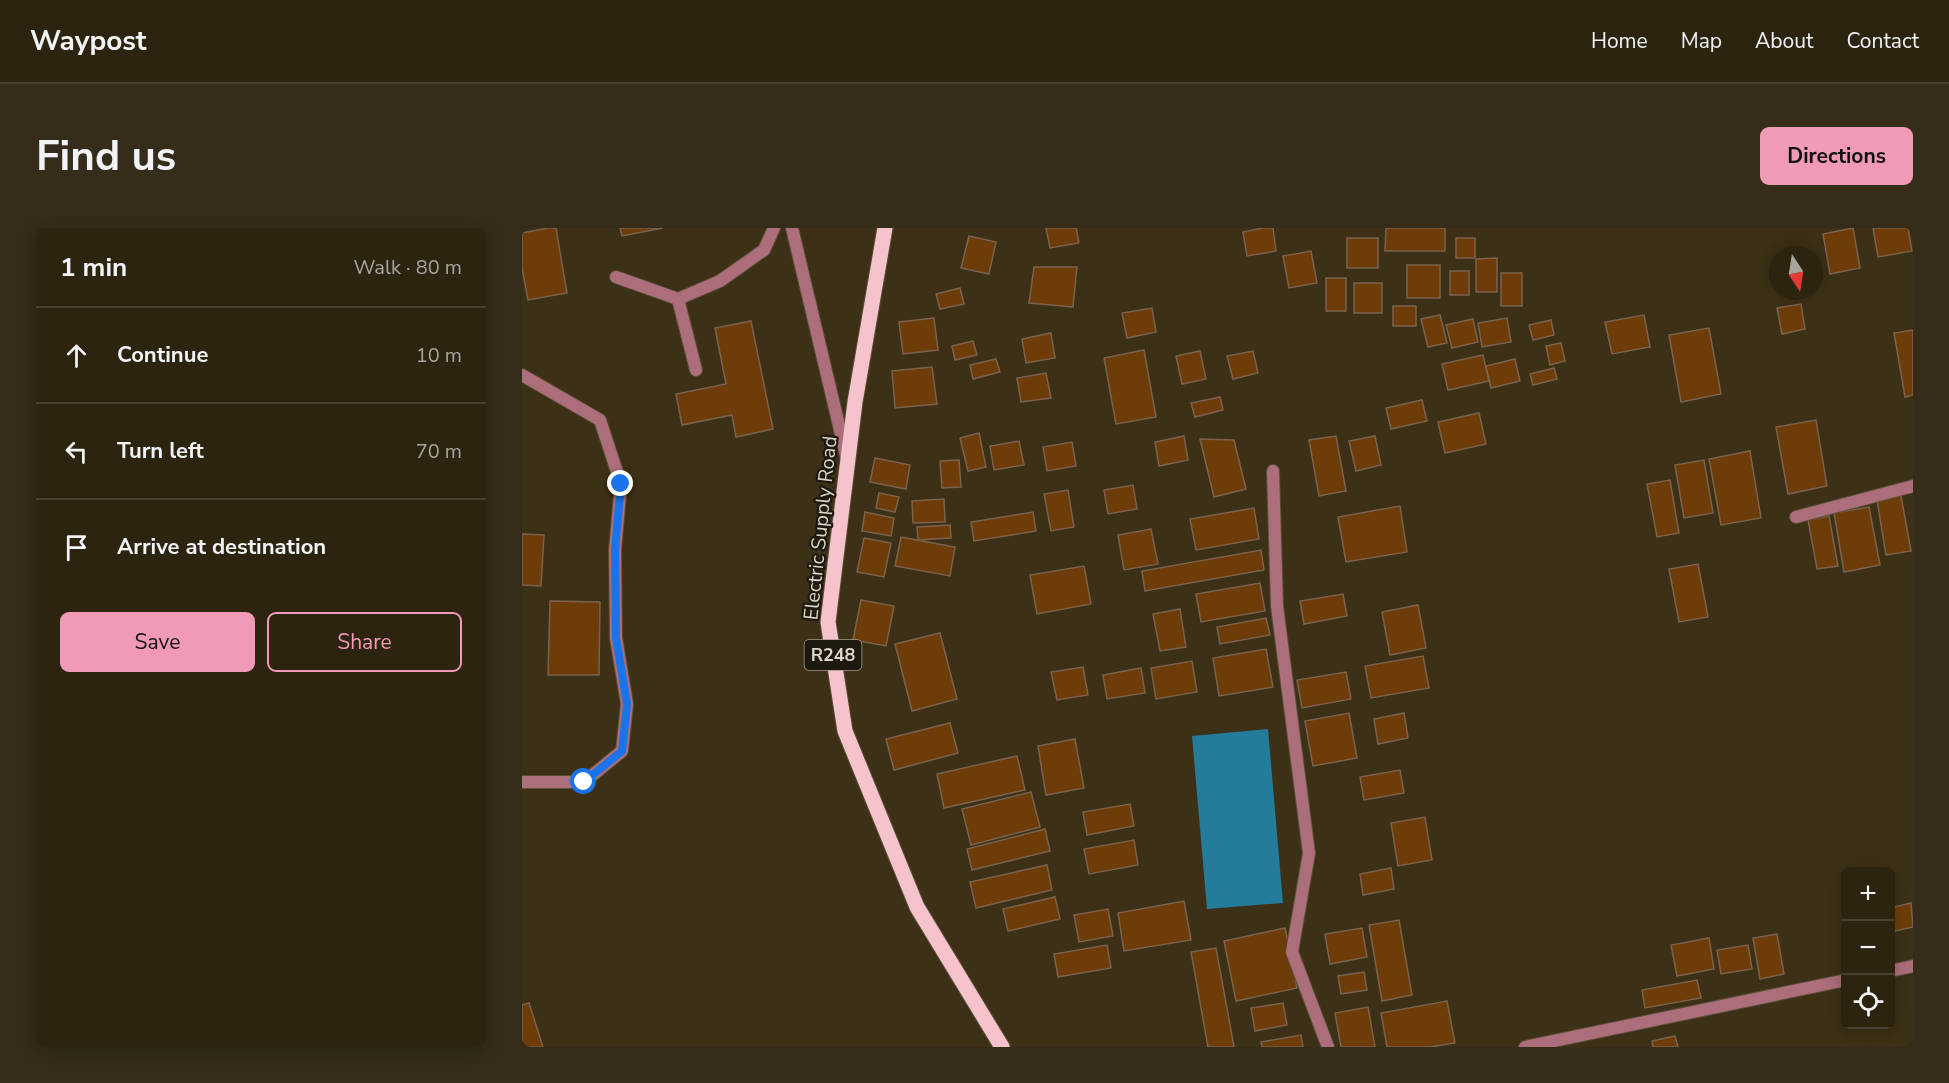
<!DOCTYPE html>
<html lang="en">
<head>
<meta charset="utf-8">
<style>
  body { margin:0; font-family:"Nunito Sans",sans-serif; background:#352c19; color:#f1f3f6 }
  .controls { position:absolute; right:18px; bottom:18px; display:grid; overflow:hidden; border-radius:9px; box-shadow:0 3px 15px #0003 }
  .controls button { width:54px; height:54px; display:grid; place-items:center; padding:0; border:0; border-bottom:2px solid #484130; background:#2d2410; color:#f1f3f6; font:30px sans-serif }
  .compass { position:absolute; left:1247px; top:18px; width:54px; height:54px; border-radius:50%; background:#2d2410; box-shadow:0 3px 15px #0003; rotate:168deg }
  .stop { position:absolute; width:18px; height:18px; margin:-14px; border:4px solid #1a73e8; border-radius:50%; background:#fff }
  .stop.end { background:#1a73e8; border-color:#fff; box-shadow:0 2px 6px #0008 }
  .list { margin:0; padding:0; list-style:none }
  h2 { display:flex; justify-content:space-between; align-items:center; height:78px; margin:0; padding:0 24px; font-size:26px }
  h2 small { font-size:20px; font-weight:400; color:#a7a49f }
  .list li { display:grid; grid-template-columns:39px 1fr auto; gap:18px; align-items:center; box-sizing:border-box; height:96px; padding:0 24px; border-top:2px solid #484130 }
  .list b { display:block; font-size:22px; white-space:nowrap }
  .list em { font-size:20px; font-style:normal; color:#a7a49f }
  .actions { display:flex; gap:12px; padding:18px 24px }
  .actions a { flex:1; padding:14px 0; border:2px solid #f09ab7; border-radius:9px; text-align:center; font-size:21px; color:#f09ab7 }
  .actions .main { background:#f09ab7; color:#111 }
  .icon { flex:none; width:33px; height:33px; fill:none; stroke:currentColor; stroke-width:2; stroke-linecap:round; stroke-linejoin:round }
  .map { position:relative; flex:none; width:1391px; height:819px; overflow:hidden; border-radius:9px }
  header { display:flex; align-items:center; gap:36px; box-sizing:border-box; height:84px; padding:0 30px; background:#2d2410; border-bottom:2px solid #484130 }
  header strong { font-size:28px }
  nav { display:flex; gap:33px; margin-inline-start:auto; font-size:21px }
  .intro { display:flex; align-items:center; justify-content:space-between; box-sizing:border-box; height:144px; padding:0 36px }
  h1 { margin:0; font-size:42px }
  .button { padding:15px 27px; border-radius:9px; background:#f09ab7; color:#111; font-size:21px; font-weight:700 }
  main { display:flex; gap:36px; padding:0 36px }
  aside { flex:1; background:#2d2410; border-radius:9px; box-shadow:0 3px 15px #0003 }
  .map>svg:first-child { display:block }
  .water { fill:#247b9a }
  .building { fill:#6e3c08; stroke:#7b624f; stroke-width:1.5 }
  .lines { fill:none; stroke-linecap:round; stroke-linejoin:round }
  .lane-casing { stroke:#594e36; stroke-width:14 }
  .street-casing { stroke:#594e36; stroke-width:14 }
  .primary-casing { stroke:#594e36; stroke-width:17 }
  .lane { stroke:#ab6e7a; stroke-width:12 }
  .street { stroke:#ab6e7a; stroke-width:12 }
  .primary { stroke:#f6c2cb; stroke-width:15 }
  .route { stroke:#1a73e8; stroke-width:8 }
  .labels { text-anchor:middle; stroke-width:4.5; stroke-linejoin:round; paint-order:stroke }
  .shield { fill:#1e190e; stroke:#a49d90; stroke-width:1.5 }
  .shield-label { font-size:18px; font-weight:bold; fill:#ddd6c7 }
  .street-label { font-size:20px; fill:#ddd6c7; stroke:#1e190e }
</style>
</head>
<body>
<header>
<strong>Waypost</strong>
<nav><a>Home</a><a>Map</a><a>About</a><a>Contact</a></nav>
</header>
<div class="intro"><h1>Find us</h1><a class="button">Directions</a></div>
<main>
<aside>
<h2>1 min<small>Walk · 80 m</small></h2>
<ul class="list">
<li><svg class="icon" aria-label="ahead" viewBox="0 0 24 24"><path d="M12 20V5M6 11l6-6 6 6"/></svg><div><b>Continue</b></div><em>10 m</em></li>
<li><svg class="icon" aria-label="left" viewBox="0 0 24 24"><path d="M17 20v-9H6M10 6l-5 5 5 5"/></svg><div><b>Turn left</b></div><em>70 m</em></li>
<li><svg class="icon" aria-label="arrive" viewBox="0 0 24 24"><path d="M6 21V4h12l-3 4 3 4H6"/></svg><div><b>Arrive at destination</b></div></li>
</ul>
<div class="actions"><a class="main">Save</a><a>Share</a></div>
</aside>
<div class="map">
<svg width="1391" height="819" viewBox="0 0 1391 819">
  <rect width="100%" height="100%" fill="#3c3016"/>
  <!-- water -->
  <path class="water" d="M 746,501 L 761,675 L 685,681 L 670,508 Z"/>
  <!-- building -->
  <path class="building" d="M 26,0 L 34,0 L 45,65 L 6,72 L 0,40 L 0,5 Z
    M 98,0 L 141,0 L 100,8 Z
    M 524,0 L 554,0 L 557,15 L 528,20 Z
    M 741,0 L 751,0 L 754,23 L 725,28 L 721,4 Z
    M 864,0 L 923,0 L 923,23 L 863,23 Z
    M 1331,0 L 1338,40 L 1308,46 L 1301,6 Z
    M 1351,0 L 1386,0 L 1390,23 L 1356,29 Z
    M 447,8 L 474,14 L 467,46 L 439,40 Z
    M 825,10 L 856,10 L 856,40 L 825,40 Z
    M 934,10 L 953,10 L 953,30 L 934,30 Z
    M 789,23 L 795,55 L 767,60 L 761,28 Z
    M 975,30 L 975,64 L 954,64 L 954,31 Z
    M 885,37 L 918,37 L 918,70 L 885,70 Z
    M 512,39 L 555,39 L 551,79 L 507,75 Z
    M 928,43 L 947,43 L 947,67 L 928,67 Z
    M 979,45 L 1000,45 L 1000,78 L 979,78 Z
    M 804,50 L 824,50 L 824,83 L 804,83 Z
    M 832,55 L 860,55 L 860,85 L 832,85 Z
    M 438,60 L 442,76 L 418,81 L 414,66 Z
    M 1279,76 L 1283,101 L 1260,106 L 1255,80 Z
    M 871,78 L 894,78 L 894,98 L 871,98 Z
    M 630,80 L 634,104 L 605,110 L 600,85 Z
    M 918,87 L 925,115 L 906,119 L 899,91 Z
    M 1122,87 L 1128,119 L 1090,126 L 1083,94 Z
    M 412,90 L 416,122 L 381,126 L 377,94 Z
    M 985,90 L 989,114 L 960,119 L 956,95 Z
    M 951,91 L 956,114 L 930,120 L 924,97 Z
    M 1029,92 L 1032,107 L 1011,112 L 1007,97 Z
    M 229,93 L 251,201 L 214,209 L 210,187 L 160,197 L 154,166 L 204,156 L 193,100 Z
    M 1187,100 L 1199,166 L 1159,174 L 1147,107 Z
    M 1391,102 L 1391,167 L 1383,169 L 1372,105 Z
    M 529,105 L 533,130 L 504,135 L 500,111 Z
    M 451,113 L 455,127 L 433,132 L 430,118 Z
    M 1039,115 L 1043,133 L 1028,137 L 1024,118 Z
    M 622,122 L 634,189 L 594,196 L 582,130 Z
    M 678,123 L 684,151 L 660,156 L 654,128 Z
    M 731,123 L 736,145 L 711,151 L 705,128 Z
    M 961,127 L 967,153 L 926,162 L 920,136 Z
    M 474,131 L 478,144 L 451,151 L 448,137 Z
    M 993,131 L 998,153 L 969,160 L 964,138 Z
    M 410,139 L 415,176 L 373,180 L 370,143 Z
    M 1032,140 L 1035,151 L 1011,157 L 1008,146 Z
    M 524,145 L 529,170 L 499,174 L 495,150 Z
    M 698,169 L 701,182 L 673,189 L 669,175 Z
    M 900,172 L 905,193 L 869,201 L 864,180 Z
    M 957,185 L 964,216 L 923,225 L 916,194 Z
    M 1294,192 L 1305,258 L 1266,266 L 1254,199 Z
    M 457,205 L 464,239 L 446,243 L 438,210 Z
    M 662,208 L 666,232 L 637,238 L 633,214 Z
    M 814,208 L 824,263 L 797,268 L 787,212 Z
    M 853,208 L 859,237 L 834,243 L 827,213 Z
    M 678,211 L 712,212 L 724,261 L 692,269 Z
    M 497,213 L 502,237 L 472,242 L 468,218 Z
    M 550,214 L 554,238 L 525,243 L 521,219 Z
    M 1228,223 L 1239,290 L 1199,297 L 1187,231 Z
    M 353,230 L 388,237 L 384,261 L 348,254 Z
    M 437,232 L 439,259 L 420,260 L 418,233 Z
    M 1182,232 L 1191,285 L 1162,290 L 1153,237 Z
    M 1148,252 L 1157,305 L 1135,309 L 1125,256 Z
    M 611,257 L 615,281 L 586,286 L 582,262 Z
    M 546,262 L 552,299 L 529,303 L 522,266 Z
    M 357,265 L 377,269 L 373,284 L 354,280 Z
    M 1379,268 L 1389,323 L 1364,327 L 1355,272 Z
    M 422,271 L 423,294 L 391,295 L 390,273 Z
    M 878,278 L 885,324 L 824,334 L 816,289 Z
    M 1347,279 L 1358,337 L 1322,344 L 1312,285 Z
    M 732,280 L 737,311 L 674,322 L 668,291 Z
    M 343,284 L 372,290 L 369,308 L 340,303 Z
    M 511,284 L 514,303 L 452,313 L 449,294 Z
    M 1307,288 L 1316,338 L 1295,341 L 1286,292 Z
    M 428,297 L 429,310 L 396,312 L 395,299 Z
    M 629,301 L 636,336 L 602,342 L 596,307 Z
    M 0,306 L 22,307 L 19,358 L 0,357 Z
    M 379,309 L 433,319 L 428,348 L 373,338 Z
    M 342,310 L 369,315 L 362,349 L 335,344 Z
    M 739,322 L 742,342 L 623,363 L 620,343 Z
    M 1176,336 L 1186,389 L 1157,394 L 1147,341 Z
    M 562,338 L 569,376 L 515,386 L 508,347 Z
    M 738,355 L 743,383 L 679,394 L 674,366 Z
    M 821,366 L 825,388 L 782,396 L 778,373 Z
    M 339,372 L 372,378 L 364,418 L 331,412 Z
    M 28,373 L 78,374 L 77,447 L 26,447 Z
    M 896,377 L 904,420 L 868,427 L 860,384 Z
    M 658,381 L 664,419 L 638,423 L 631,386 Z
    M 744,390 L 748,407 L 698,416 L 695,399 Z
    M 418,405 L 435,471 L 390,483 L 373,416 Z
    M 744,421 L 751,459 L 697,468 L 691,430 Z
    M 901,428 L 907,460 L 849,470 L 843,438 Z
    M 670,433 L 675,464 L 634,471 L 629,440 Z
    M 561,439 L 566,467 L 535,472 L 529,444 Z
    M 619,440 L 623,465 L 585,471 L 581,447 Z
    M 824,444 L 829,471 L 780,480 L 775,452 Z
    M 827,485 L 835,530 L 791,538 L 783,493 Z
    M 882,485 L 886,510 L 856,516 L 852,491 Z
    M 428,495 L 436,525 L 372,542 L 364,511 Z
    M 553,511 L 562,560 L 524,567 L 516,518 Z
    M 495,528 L 503,562 L 422,580 L 415,546 Z
    M 878,542 L 882,565 L 842,572 L 838,549 Z
    M 509,564 L 518,599 L 449,617 L 440,581 Z
    M 608,576 L 612,598 L 565,607 L 561,584 Z
    M 903,589 L 910,632 L 876,638 L 869,595 Z
    M 523,601 L 528,623 L 450,642 L 445,621 Z
    M 612,612 L 616,637 L 567,646 L 562,621 Z
    M 525,637 L 530,662 L 454,680 L 448,654 Z
    M 869,640 L 872,661 L 841,667 L 838,646 Z
    M 533,669 L 538,691 L 486,703 L 481,681 Z
    M 662,673 L 669,712 L 602,723 L 596,685 Z
    M 1389,675 L 1391,699 L 1368,704 L 1368,680 Z
    M 586,681 L 591,708 L 557,714 L 552,687 Z
    M 877,692 L 890,767 L 860,773 L 847,697 Z
    M 763,700 L 775,760 L 714,773 L 702,713 Z
    M 840,700 L 845,729 L 808,736 L 803,706 Z
    M 1255,706 L 1262,746 L 1238,751 L 1231,710 Z
    M 1187,710 L 1192,741 L 1155,748 L 1149,717 Z
    M 585,717 L 589,740 L 536,749 L 532,726 Z
    M 1226,717 L 1230,741 L 1199,746 L 1195,722 Z
    M 694,720 L 712,819 L 686,819 L 669,724 Z
    M 842,744 L 845,762 L 819,766 L 816,748 Z
    M 1175,752 L 1179,770 L 1123,780 L 1120,762 Z
    M 925,773 L 933,815 L 908,819 L 865,819 L 859,785 Z
    M 7,775 L 21,819 L 0,819 L 0,777 Z
    M 761,775 L 765,797 L 733,803 L 729,780 Z
    M 846,779 L 853,819 L 819,819 L 813,785 Z
    M 779,807 L 781,819 L 740,819 L 739,814 Z
    M 1153,808 L 1156,819 L 1131,819 L 1130,813 Z"/>
  <g class="lines">
    <!-- lane casing -->
    <g class="lane-casing">
      <path id="lane" d="M 270,0 L 324,227
        M 94,49 L 156,71 L 174,142
        M 156,71 L 198,53 L 242,22 L 252,0"/>
    </g>
    <!-- street casing -->
    <g class="street-casing">
      <path id="street" d="M 0,147 L 78,192 L 99,256 L 93,322 L 94,410 L 105,476 L 100,523 L 62,554 L 0,554
        M 751,243 L 755,378 L 787,625 L 770,724 L 806,819
        M 1274,289 L 1391,258
        M 1368,743 L 1391,738
        M 1003,819 L 1324,752"/>
    </g>
    <!-- primary casing -->
    <g class="primary-casing">
      <path id="primary" d="M 363,0 L 333,174 L 306,394 L 323,503 L 395,679 L 480,819"/>
    </g>
    <!-- lane -->
    <use href="#lane" class="lane"/>
    <!-- street -->
    <use href="#street" class="street"/>
    <!-- primary -->
    <use href="#primary" class="primary"/>
  </g>
  <g class="lines">
    <!-- route -->
    <path class="route" d="M 62,554 L 100,523 L 105,476 L 94,410 L 93,322 L 99,256"/>
  </g>
  <g class="labels">
    <!-- shield labels -->
    <rect class="shield" x="282.5" y="412" width="57" height="30" rx="4.5"/>
    <g class="shield-label">
      <text x="311" y="433">R248</text>
    </g>
    <!-- street labels -->
    <g class="street-label">
      <text transform="translate(298 300) rotate(-84)" y="7">Electric Supply Road</text>
    </g>
  </g>
</svg>
<div class="controls">
<button>+</button>
<button>−</button>
<button><svg class="icon" aria-label="locate" viewBox="0 0 24 24"><circle cx="12" cy="12" r="6"/><path d="M12 2v4M12 18v4M2 12h4M18 12h4"/></svg></button>
</div>
<svg class="compass" viewBox="-18 -18 36 36"><path d="M0-13l5 13h-10z" fill="#e53935"/><path d="M0 13l5-13h-10z" fill="#a7a49f"/></svg>
<div class="stop" style="left:62px;top:554px"></div>
<div class="stop end" style="left:99px;top:256px"></div>
</div>
</main>
</body>
</html>
